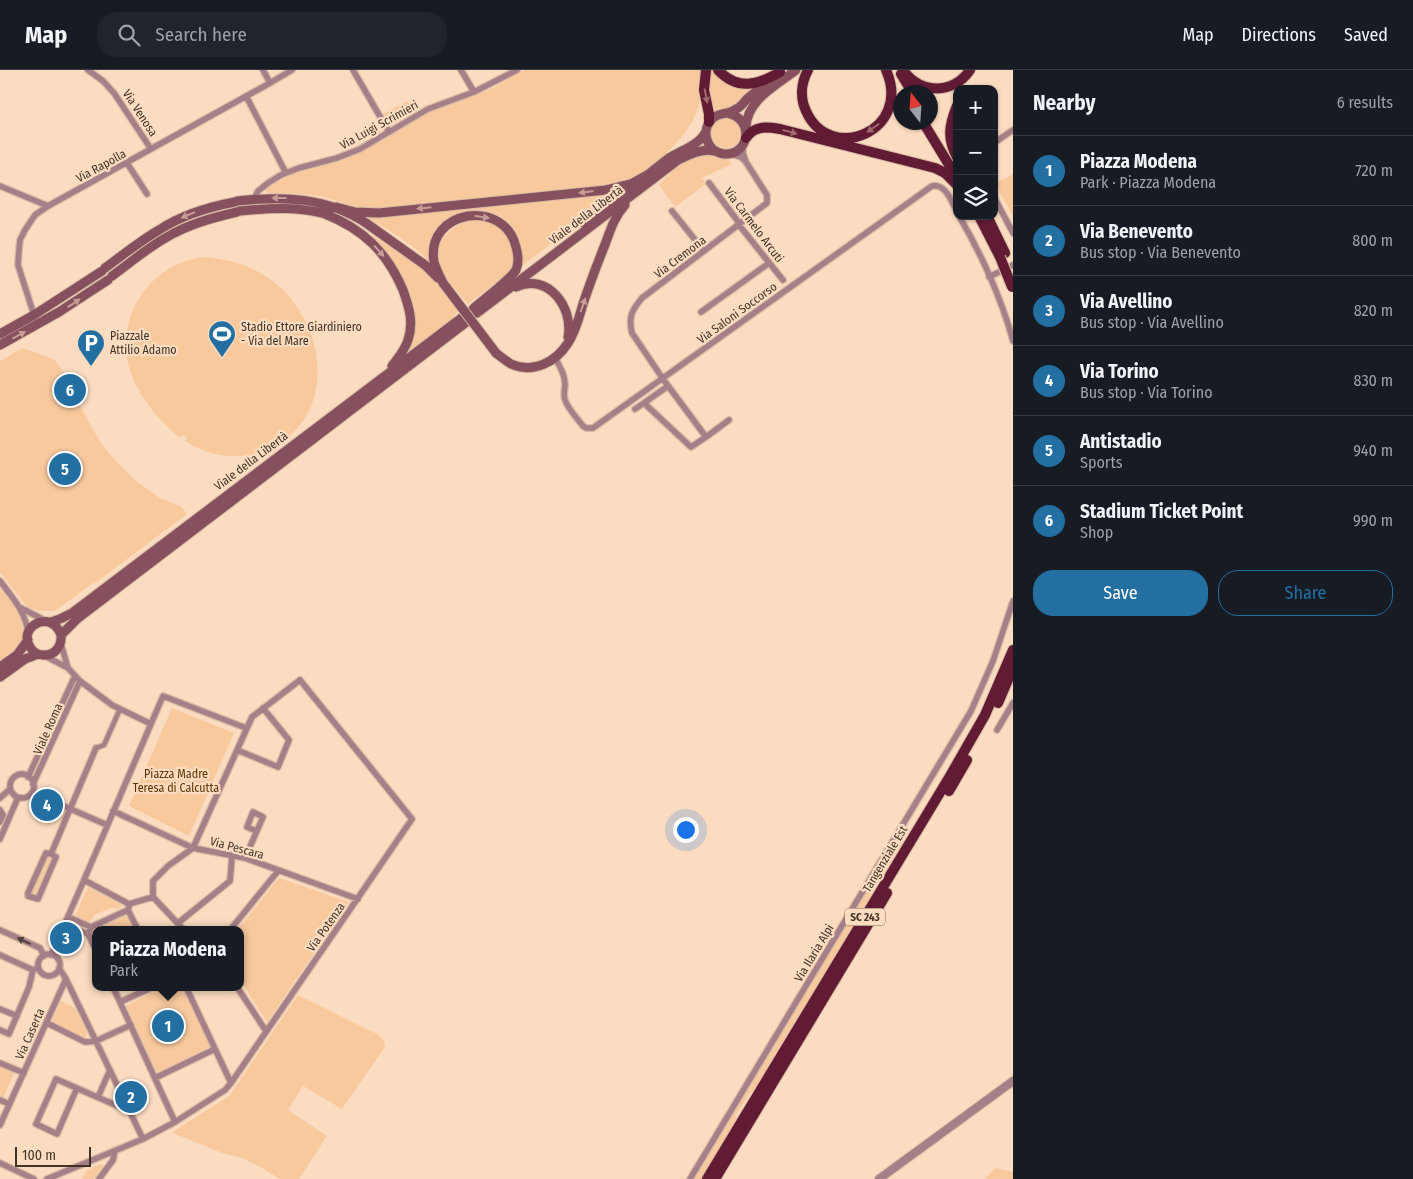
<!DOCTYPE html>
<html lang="en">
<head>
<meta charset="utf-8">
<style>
  body { margin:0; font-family:"Fira Sans Condensed",sans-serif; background:#20242c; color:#f1f3f6 }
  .controls { position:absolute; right:15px; top:15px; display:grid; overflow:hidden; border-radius:10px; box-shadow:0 1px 4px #0004 }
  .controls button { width:45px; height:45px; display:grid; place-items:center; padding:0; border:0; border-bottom:1px solid #363941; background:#171b24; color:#f1f3f6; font:25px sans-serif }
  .compass { position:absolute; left:893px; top:15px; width:45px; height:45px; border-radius:50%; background:#171b24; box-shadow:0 1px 4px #0004; rotate:343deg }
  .scale { position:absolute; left:15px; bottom:12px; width:76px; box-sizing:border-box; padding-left:5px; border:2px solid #403429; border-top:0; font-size:14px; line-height:18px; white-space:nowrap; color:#403429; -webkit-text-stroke:4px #fbdcc1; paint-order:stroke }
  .you { position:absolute; left:685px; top:759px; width:18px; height:18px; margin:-12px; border:4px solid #fff; border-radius:50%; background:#1a73e8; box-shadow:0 0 0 8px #1a73e833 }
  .badge { display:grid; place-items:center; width:32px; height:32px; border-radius:50%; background:#236fa2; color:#fff; font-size:16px; font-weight:700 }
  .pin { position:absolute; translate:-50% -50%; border:2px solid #fff; box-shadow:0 1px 5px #0006 }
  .popup { position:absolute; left:92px; top:856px; width:152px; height:65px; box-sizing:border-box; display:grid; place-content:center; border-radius:10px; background:#171b24; filter:drop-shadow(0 1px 4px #0005); font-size:16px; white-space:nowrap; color:#9ea1a6 }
  .popup b { font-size:19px; color:#f1f3f6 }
  .popup::after { content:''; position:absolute; left:50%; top:100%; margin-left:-10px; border:10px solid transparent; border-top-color:#171b24 }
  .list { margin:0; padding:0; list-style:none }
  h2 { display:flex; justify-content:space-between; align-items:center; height:65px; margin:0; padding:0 20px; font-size:21px }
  h2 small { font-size:16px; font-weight:400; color:#9ea1a6 }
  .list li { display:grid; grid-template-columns:32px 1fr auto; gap:15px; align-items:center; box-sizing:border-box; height:70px; padding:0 20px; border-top:1px solid #363941 }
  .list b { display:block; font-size:19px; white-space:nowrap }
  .list p { margin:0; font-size:16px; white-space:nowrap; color:#9ea1a6 }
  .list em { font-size:16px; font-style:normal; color:#9ea1a6 }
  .actions { display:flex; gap:10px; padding:15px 20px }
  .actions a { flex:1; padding:11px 0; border:1px solid #236fa2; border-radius:20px; text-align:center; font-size:18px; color:#236fa2 }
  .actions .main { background:#236fa2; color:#fff }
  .icon { flex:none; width:28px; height:28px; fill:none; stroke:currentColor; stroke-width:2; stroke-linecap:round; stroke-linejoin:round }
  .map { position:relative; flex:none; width:1013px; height:1109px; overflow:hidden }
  header { display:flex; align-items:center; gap:30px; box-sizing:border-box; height:70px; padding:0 25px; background:#171b24; border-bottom:1px solid #363941 }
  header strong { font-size:24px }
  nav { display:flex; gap:28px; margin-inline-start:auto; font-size:18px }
  .search { width:350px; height:45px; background:#20242c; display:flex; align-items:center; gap:12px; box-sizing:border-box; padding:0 18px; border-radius:20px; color:#9ea1a6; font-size:19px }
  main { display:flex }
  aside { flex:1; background:#171b24 }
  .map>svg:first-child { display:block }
  .green { fill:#f9c99e }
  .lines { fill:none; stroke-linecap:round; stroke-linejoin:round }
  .pedestrian-casing { stroke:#d6baa3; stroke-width:7 }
  .minor-casing { stroke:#d6baa3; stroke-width:8 }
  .tertiary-casing { stroke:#d6baa3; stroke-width:10 }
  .secondary-casing { stroke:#d6baa3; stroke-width:11 }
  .trunk-casing { stroke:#d6baa3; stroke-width:12 }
  .pedestrian { stroke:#a67f88; stroke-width:4.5 }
  .minor { stroke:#a67f88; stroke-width:5.5 }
  .tertiary { stroke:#a67f88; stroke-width:8 }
  .secondary { stroke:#86505e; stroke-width:9 }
  .trunk { stroke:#621b35; stroke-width:10 }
  .secondary-bridge-casing { stroke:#d6baa3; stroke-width:11; stroke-linecap:butt }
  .trunk-bridge-casing { stroke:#d6baa3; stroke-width:12; stroke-linecap:butt }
  .secondary-bridge { stroke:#86505e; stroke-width:9 }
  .trunk-bridge { stroke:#621b35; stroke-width:10 }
  .oneway { fill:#9f686d }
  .oneway2 { fill:#c69d94 }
  .oneway3 { fill:#54433c }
  .labels { text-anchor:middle; stroke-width:4.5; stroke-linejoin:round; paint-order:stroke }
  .shield { fill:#fbdcc1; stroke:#786657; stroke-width:1 }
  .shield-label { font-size:11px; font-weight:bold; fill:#403429 }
  .street-label { font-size:12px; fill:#403429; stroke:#fbdcc1 }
  .poi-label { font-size:12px; fill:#403429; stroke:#fbdcc1; text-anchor:start }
  .park-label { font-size:12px; fill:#5e3401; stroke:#fbdcc1 }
</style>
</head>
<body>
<header>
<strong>Map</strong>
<div class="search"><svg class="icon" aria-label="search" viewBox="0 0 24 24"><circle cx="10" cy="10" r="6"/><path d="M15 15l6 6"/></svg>Search here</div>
<nav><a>Map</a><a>Directions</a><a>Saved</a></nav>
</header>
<main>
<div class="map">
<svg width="1013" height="1109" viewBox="0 0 1013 1109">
  <rect width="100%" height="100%" fill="#fbdcc1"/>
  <!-- green -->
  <path class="green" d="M 524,0 L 702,0 C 702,11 702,24 699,35 C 689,69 650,102 618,115 L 371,139 C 354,138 340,131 324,127 C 306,123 287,123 268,123 L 266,122 L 266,118 L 305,98 L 341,90 L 356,84 L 379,73 L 435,38 L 491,19 Z
    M 709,0 L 715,0 L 760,15 L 734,39 L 722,39 L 712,42 L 709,28 Z
    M 407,31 L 414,42 L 390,56 L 383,44 Z
    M711 63a15 15 0 1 1 30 0a15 15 0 1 1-30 0Z
    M 707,82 L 726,88 L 732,94 L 702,108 L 706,114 L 675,137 L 659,115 L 678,95 Z
    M 1013,104 L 1013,147 L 995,113 L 1010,106 Z
    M 624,119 L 519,198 C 520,195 522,191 522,187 C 524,167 507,145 487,141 C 456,136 424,160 430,192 C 411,172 387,160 364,145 L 373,147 L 494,135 Z
    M 472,150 L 483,150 L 491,152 L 502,159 L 508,166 L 515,185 L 512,200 L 468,234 C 460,224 450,215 443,203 C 430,177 447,156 472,150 Z
    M 362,161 C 386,172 409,186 429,204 C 441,214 450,228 459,240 L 450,250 L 401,289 L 410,276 L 410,230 Z
    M 204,187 C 237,189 270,202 291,229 C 333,280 328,361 258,383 C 233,390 206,385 185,371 L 187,368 L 183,365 L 180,368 C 157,349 135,323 128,293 C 117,241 153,193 204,187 Z
    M 22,278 L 54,289 L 71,312 L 78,332 L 95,363 L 104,377 L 117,392 L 137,412 L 160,428 L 182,437 L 187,444 L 94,514 L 93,513 L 55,541 L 39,541 L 29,538 L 23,532 L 0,502 L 0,291 Z
    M 0,518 C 13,535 35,559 15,580 C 11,585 5,589 0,593 Z
    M 172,638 L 234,663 L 189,766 L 129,736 Z
    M 897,771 L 902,773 L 757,1016 L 749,1025 L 737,1044 L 734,1054 L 701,1109 L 694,1109 Z
    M 48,785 L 53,788 L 38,826 L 30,824 Z
    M 279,808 L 349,832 L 267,952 L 241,911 L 240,860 L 237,860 Z
    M 88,817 L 122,835 L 122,836 L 117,839 L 113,837 L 94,845 L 93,849 L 88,852 L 75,846 Z
    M 127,845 L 134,860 L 96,860 L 95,870 L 92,861 Z
    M 163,917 L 183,917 L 210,977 L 158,1002 L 156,1001 L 126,936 Z
    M 298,925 L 377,964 C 382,968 386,971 385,977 L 342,1039 L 303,1016 L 288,1040 L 327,1066 L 299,1109 L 280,1109 L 260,1097 L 242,1088 L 222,1083 L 173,1063 L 174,1061 L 229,1026 Z
    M 61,931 L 75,938 L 87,963 L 86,967 L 84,968 L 51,953 Z
    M 0,995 L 15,1002 L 3,1028 L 0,1026 Z
    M 100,1094 L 103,1095 L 103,1097 L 94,1109 L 82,1109 L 87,1100 Z
    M 995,1098 L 1013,1102 L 1013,1109 L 985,1109 Z"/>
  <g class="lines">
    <!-- pedestrian casing -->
    <g class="pedestrian-casing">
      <path id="pedestrian" d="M 96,678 L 104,675 L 120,639"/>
    </g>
    <!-- minor casing -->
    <g class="minor-casing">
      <path id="minor" d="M 88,0 L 103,11 L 114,23 L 151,79
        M 263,0 L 270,13
        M 353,0 L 389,62
        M 461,0 L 474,22
        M 246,26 L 286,103
        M 994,73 L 1013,60
        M 731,84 L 741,87 L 746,92 L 743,83 L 743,75
        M 127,93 L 147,124
        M 709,113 L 737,150 L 739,155 L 783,210
        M 0,116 L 48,136
        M 994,127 L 1013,163
        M 254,129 L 258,121 L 268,113 L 281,105 L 299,98 L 337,88 L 360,79 L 428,39 L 474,22 L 517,0
        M 672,141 L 704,181
        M 959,146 C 981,183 1002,230 1013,271
        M 989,207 L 1013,195
        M 701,242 L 769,193
        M 34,245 L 18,195 L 19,180 L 20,170 L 25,160 L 35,145 L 48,136 L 270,13 L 292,0
        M 555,288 C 560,296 565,305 565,314 C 565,319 563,325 565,330 C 568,339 577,348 583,356 L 586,358 L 593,358 L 932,116 C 946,113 951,132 957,141
        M 668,316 L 644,333 L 691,377 L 706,367 L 663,309 L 632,263 C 628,247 632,240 642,228 L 767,133 L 767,125 L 746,92
        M 635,339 L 644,333
        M 706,367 L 729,350
        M 0,511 C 12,527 25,541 28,562
        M 21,538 L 46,551
        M 61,574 L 68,598
        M 45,586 L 68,598 L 80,611 L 112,635 L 151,654
        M 997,660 L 1013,633
        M 237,680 L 278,697 L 289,670 L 263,638
        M10 716a12 12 0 1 1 24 0a12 12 0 1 1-24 0Z
        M 28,707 L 75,606
        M 33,714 L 80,611
        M 32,722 L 107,755
        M 0,728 L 10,719
        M 0,740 L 3,745 L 0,752
        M 113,741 L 193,778 L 245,788 L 358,829
        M 0,769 L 17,730 L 16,727
        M 51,784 L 46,783 L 28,823 L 28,826 L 38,829 L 56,787 L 51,784 L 96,678
        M 245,788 L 263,747 L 253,742 L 247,757 L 256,761
        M 84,810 L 129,834 L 153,827
        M 153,827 L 184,860
        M 129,837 L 128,840 L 138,860
        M 68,847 L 91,857
        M 178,853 L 230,811 L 232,786
        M 64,854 L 88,864
        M 0,860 L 40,878 L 44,886
        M 230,860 L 278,801
        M 96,880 L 88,864 L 91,857 L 128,840
        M38 895a11 11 0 1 1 22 0a11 11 0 1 1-22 0Z
        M 0,885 L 33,900 L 35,899
        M 51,885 L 84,810 L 163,626 L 246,658
        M 59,898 L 66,909 L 143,1069
        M 113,917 L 175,1052
        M 186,917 L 231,1013
        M 237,917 L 266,961
        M 120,932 L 153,917
        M 0,939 L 17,946
        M 47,953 L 85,972 L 96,971 L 131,955
        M 0,960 L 9,964 L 29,917 L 33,900
        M 0,993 L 24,1003
        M 155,1008 L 215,979
        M 77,1018 L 57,1064 L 36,1054 L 56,1009 L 129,1041
        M 98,1027 L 110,1000
        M 0,1030 L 9,1034
        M 0,1055 L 66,909
        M 0,1093 L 34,1109
        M 47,1109 L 143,1069 L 175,1052 L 225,1020 L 231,1013 L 412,749 L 300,610 L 252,647 L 193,778 L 168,796 L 153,811 L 153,827
        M 99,1109 L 113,1090 L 115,1081
        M 690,1109 L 971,641 L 993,591 L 1013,531"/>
    </g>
    <!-- tertiary casing -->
    <g class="tertiary-casing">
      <path id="tertiary" d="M 879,1109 L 1013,1011"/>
    </g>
    <!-- secondary casing -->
    <g class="secondary-casing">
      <path id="secondary" d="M 727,43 C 755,48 750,86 724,84 C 707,82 700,61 712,49 C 719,42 728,45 736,39 C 741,37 744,32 747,29 C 755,22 763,16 771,9
        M 746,58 C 746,30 777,15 796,0
        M 644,108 C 652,101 661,94 669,88 C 680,81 699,75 705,63
        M 237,131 C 284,126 326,127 366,153 L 425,195 L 438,208
        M 336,137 L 355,142 L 379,143 L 606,120 L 631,114 L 649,104
        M 239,141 C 270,138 299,136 330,145
        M 325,144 C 363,159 387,182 403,220 C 409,237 414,252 408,270 C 405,280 398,288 392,296
        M 585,154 L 634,116
        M 105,198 C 123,185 140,171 159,160 C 182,145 208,137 235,132
        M 112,206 C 130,193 147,178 167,167 C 189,154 212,148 237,142
        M 443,213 C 440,207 436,199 434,192 C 425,140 504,127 516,177 C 518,184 519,193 516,200 C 511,209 483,230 473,239
        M 516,217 C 548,202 574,238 568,267
        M 477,243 L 678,90 C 690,84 702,78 715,81
        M 0,264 L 34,245 L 102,201
        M 0,275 L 59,242 L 108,210
        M 496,283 C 501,287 506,291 511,294 C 533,304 556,292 568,273 C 576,261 579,247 583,234 C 590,213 598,192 606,172 C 611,158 615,146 625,135
        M 51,552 L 60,549 L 72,543 L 464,246
        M 61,565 C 51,538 17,557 30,577 C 33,582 38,585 43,585 C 55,586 62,576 61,565 L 77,549 L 468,251
        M 0,597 L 17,585 L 28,570
        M 0,607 L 25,589 L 38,584"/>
    </g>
    <!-- trunk casing -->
    <g class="trunk-casing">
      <path id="trunk" d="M 706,0 L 704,20 L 709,44 L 709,52
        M 718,0 C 738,21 758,15 780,2
        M 808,0 C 801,13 800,28 806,41 C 830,95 913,61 886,0
        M 903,0 C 920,24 953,25 970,0
        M 901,4 L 912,22
        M 957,36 C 949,55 947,69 957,87
        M 923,52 L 957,108
        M 746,68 C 755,55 767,57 780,59 L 935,98 L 945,103 L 957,115
        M 979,146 L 1000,187
        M 987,146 L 1005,183
        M 998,633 L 1013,598
        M 949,721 L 967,690
        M 707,1109 L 950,706 L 985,645 L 1013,580
        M 715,1109 L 887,823"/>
    </g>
    <!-- pedestrian -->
    <use href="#pedestrian" class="pedestrian"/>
    <!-- minor -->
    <use href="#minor" class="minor"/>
    <!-- tertiary -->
    <use href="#tertiary" class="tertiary"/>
    <!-- secondary -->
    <use href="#secondary" class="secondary"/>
    <!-- trunk -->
    <use href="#trunk" class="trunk"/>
    <!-- secondary-bridge casing -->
    <g class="secondary-bridge-casing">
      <path id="secondary-bridge" d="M 443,213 L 496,283"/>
    </g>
    <!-- trunk-bridge casing -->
    <g class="trunk-bridge-casing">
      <path id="trunk-bridge" d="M 1000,187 L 1012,217"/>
    </g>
    <!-- secondary-bridge -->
    <use href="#secondary-bridge" class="secondary-bridge"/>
    <!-- trunk-bridge -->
    <use href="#trunk-bridge" class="trunk-bridge"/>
  </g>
  <!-- one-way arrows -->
  <defs><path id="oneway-solid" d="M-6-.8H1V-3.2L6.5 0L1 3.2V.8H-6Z" transform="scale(1.25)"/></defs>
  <g class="oneway">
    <use href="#oneway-solid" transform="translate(706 26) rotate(79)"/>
    <use href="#oneway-solid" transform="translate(873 58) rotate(145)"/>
    <use href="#oneway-solid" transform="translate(790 62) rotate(15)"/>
  </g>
  <g class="oneway2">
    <use href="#oneway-solid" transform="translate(586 122) rotate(173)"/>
    <use href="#oneway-solid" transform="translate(279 128) rotate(180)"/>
    <use href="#oneway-solid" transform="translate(424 138) rotate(174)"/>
    <use href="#oneway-solid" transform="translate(188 145) rotate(157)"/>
    <use href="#oneway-solid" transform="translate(482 147) rotate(9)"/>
    <use href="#oneway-solid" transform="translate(379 181) rotate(48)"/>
    <use href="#oneway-solid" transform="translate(74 233) rotate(-33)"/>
    <use href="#oneway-solid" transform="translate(583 235) rotate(-71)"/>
    <use href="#oneway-solid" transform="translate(19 265) rotate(-29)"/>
  </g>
  <use class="oneway3" href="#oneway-solid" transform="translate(24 871) rotate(-155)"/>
  <!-- icons -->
  <defs>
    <g id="stadium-pin" transform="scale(1.4375)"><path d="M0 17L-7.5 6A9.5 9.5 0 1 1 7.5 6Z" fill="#236fa2" stroke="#fbdcc1"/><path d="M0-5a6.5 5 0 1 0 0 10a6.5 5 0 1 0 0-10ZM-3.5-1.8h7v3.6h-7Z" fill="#fff"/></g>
    <g id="parking-pin" transform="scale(1.4375)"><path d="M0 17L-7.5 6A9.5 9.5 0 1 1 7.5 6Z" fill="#236fa2" stroke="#fbdcc1"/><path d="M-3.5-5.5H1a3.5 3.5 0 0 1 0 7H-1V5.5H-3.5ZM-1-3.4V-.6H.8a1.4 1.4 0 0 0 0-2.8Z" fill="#fff"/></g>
  </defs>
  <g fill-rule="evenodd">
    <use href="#stadium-pin" x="222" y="264"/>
    <use href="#parking-pin" x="91" y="273"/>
  </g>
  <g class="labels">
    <!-- shield labels -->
    <rect class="shield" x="845" y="838.5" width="40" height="17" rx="4"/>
    <g class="shield-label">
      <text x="865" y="851">SC 243</text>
    </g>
    <!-- street labels -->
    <g class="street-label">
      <text transform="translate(140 43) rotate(57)" y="4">Via Venosa</text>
      <text transform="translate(379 55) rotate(-29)" y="4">Via Luigi Scrimieri</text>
      <text transform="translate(101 96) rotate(-29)" y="4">Via Rapolla</text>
      <text transform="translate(586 145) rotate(-37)" y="4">Viale della Libertà</text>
      <text transform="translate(754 155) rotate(53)" y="4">Via Carmelo Arcuti</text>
      <text transform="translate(680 187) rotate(-37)" y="4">Via Cremona</text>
      <text transform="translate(737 243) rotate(-36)" y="4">Via Saloni Soccorso</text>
      <text transform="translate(251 391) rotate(-37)" y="4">Viale della Libertà</text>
      <text transform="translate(48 659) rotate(-66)" y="4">Viale Roma</text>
      <text transform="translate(237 778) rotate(15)" y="4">Via Pescara</text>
      <text transform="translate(885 789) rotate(-59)" y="4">Tangenziale Est</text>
      <text transform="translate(326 857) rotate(-55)" y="4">Via Potenza</text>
      <text transform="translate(814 883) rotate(-59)" y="4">Via Ilaria Alpi</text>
      <text transform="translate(30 964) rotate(-66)" y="4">Via Caserta</text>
    </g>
    <!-- poi labels -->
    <g class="poi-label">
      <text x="241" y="261">Stadio Ettore Giardiniero<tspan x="241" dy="14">- Via del Mare</tspan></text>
      <text x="110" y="270">Piazzale<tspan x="110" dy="14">Attilio Adamo</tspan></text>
    </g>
    <!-- park labels -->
    <g class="park-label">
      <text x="176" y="708">Piazza Madre<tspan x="176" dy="14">Teresa di Calcutta</tspan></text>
    </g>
  </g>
</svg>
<div class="controls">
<button>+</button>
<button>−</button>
<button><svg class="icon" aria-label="layers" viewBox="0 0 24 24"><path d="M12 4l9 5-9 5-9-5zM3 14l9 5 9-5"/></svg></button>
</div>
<svg class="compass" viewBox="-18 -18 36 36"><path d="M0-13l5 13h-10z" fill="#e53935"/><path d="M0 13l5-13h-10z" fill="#9ea1a6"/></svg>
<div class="scale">100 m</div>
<div class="you"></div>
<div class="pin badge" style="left:168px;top:956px">1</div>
<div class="popup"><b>Piazza Modena</b>Park</div>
<div class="pin badge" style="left:131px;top:1027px">2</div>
<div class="pin badge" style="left:66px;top:868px">3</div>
<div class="pin badge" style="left:47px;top:735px">4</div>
<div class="pin badge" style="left:65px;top:399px">5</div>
<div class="pin badge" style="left:70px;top:320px">6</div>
</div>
<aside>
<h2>Nearby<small>6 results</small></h2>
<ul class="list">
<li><span class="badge">1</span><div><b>Piazza Modena</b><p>Park · Piazza Modena</p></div><em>720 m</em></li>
<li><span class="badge">2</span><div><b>Via Benevento</b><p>Bus stop · Via Benevento</p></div><em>800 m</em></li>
<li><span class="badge">3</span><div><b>Via Avellino</b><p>Bus stop · Via Avellino</p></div><em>820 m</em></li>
<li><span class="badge">4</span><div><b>Via Torino</b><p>Bus stop · Via Torino</p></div><em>830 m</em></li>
<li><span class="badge">5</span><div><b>Antistadio</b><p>Sports</p></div><em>940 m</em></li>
<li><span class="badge">6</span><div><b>Stadium Ticket Point</b><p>Shop</p></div><em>990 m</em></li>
</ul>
<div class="actions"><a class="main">Save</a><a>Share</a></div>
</aside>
</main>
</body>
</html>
